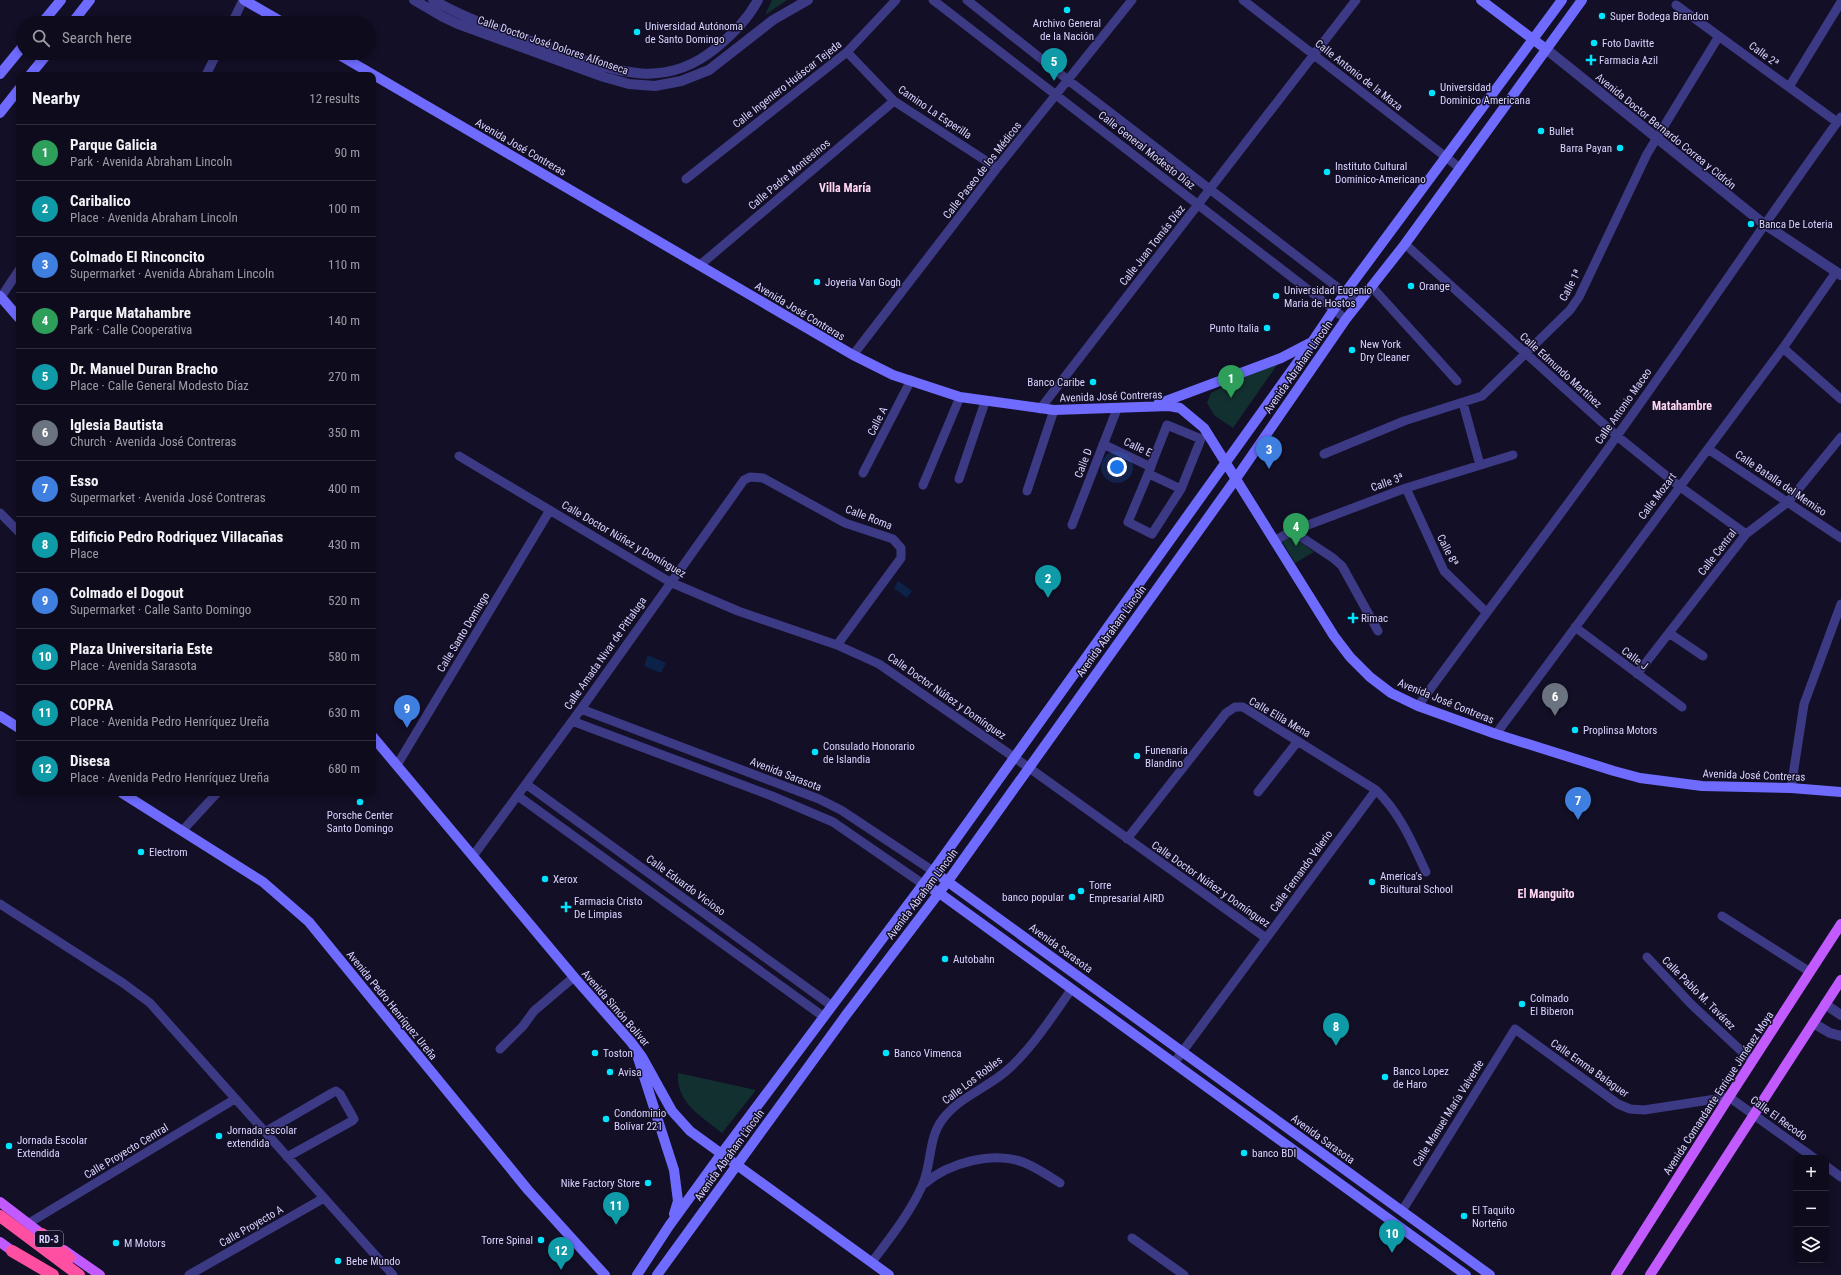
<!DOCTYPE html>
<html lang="en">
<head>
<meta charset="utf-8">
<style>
  body { margin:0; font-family:"Roboto Condensed",sans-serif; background:#1c1929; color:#f1f3f6 }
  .controls { position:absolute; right:12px; bottom:12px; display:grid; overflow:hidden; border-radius:8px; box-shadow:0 2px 6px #0003 }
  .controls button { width:36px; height:36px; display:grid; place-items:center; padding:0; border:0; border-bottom:1px solid #2e2b3b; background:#0e0b1c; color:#f1f3f6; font:20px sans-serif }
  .you { position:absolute; left:1117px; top:467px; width:14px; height:14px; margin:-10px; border:3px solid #fff; border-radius:50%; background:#1a73e8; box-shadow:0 0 0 6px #1a73e833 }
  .badge { display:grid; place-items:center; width:26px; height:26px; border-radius:50%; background:#2563eb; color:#fff; font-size:13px; font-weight:700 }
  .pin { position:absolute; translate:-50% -33px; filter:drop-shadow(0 1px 2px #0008) }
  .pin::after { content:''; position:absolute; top:21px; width:14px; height:12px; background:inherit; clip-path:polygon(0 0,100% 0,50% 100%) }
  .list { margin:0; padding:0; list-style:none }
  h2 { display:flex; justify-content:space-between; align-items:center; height:52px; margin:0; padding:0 16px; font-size:17px }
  h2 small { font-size:13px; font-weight:400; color:#9b9ba3 }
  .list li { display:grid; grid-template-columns:26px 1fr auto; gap:12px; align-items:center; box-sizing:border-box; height:56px; padding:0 16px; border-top:1px solid #2e2b3b }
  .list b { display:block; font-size:15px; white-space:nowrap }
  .list p { margin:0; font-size:13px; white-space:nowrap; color:#9b9ba3 }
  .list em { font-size:13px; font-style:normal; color:#9b9ba3 }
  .icon { flex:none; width:22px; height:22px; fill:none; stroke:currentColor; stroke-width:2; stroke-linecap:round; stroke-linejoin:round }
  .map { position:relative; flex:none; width:1841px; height:1275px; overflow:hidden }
  .search { position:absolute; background:#0e0b1c; box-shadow:0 2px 6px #0003; left:16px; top:16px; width:360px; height:44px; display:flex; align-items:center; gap:10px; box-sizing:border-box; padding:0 14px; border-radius:22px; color:#9b9ba3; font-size:15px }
  .panel { position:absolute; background:#0e0b1c; box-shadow:0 2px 6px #0003; left:16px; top:72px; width:360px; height:724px; border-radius:8px }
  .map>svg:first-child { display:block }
  .green { fill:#12302f }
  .water { fill:#0c2248 }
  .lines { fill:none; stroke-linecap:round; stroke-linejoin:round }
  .minor { stroke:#3d3a85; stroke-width:9 }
  .tertiary { stroke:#3d3a85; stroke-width:10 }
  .secondary { stroke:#6f6bff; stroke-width:10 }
  .primary { stroke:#c25bff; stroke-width:10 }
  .motorway { stroke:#ff4fa3; stroke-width:12 }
  .poi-dot { fill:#00e5ff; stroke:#130f26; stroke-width:1.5 }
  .labels { text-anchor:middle; stroke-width:3; stroke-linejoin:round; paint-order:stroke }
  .shield { fill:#130f26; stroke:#9e99be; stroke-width:1 }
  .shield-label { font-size:10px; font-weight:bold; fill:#d9d4ff }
  .poi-label { font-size:11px; fill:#d9d4ff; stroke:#130f26; text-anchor:start }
  .street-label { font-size:11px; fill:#d9d4ff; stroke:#130f26 }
  .neighbourhood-label { font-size:12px; font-weight:bold; fill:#ffd6f0; stroke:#130f26 }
</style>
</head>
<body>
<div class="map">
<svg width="1841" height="1275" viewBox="0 0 1841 1275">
  <rect width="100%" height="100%" fill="#130f26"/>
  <!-- green -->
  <path class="green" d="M 772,0 L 787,0 L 765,15 Z
    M 1279,362 L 1233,428 L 1214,415 L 1207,403 L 1211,393 L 1271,363 Z
    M 1291,535 L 1314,552 L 1295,563 L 1282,541 Z
    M 678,1073 L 756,1090 L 722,1133 C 701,1116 676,1103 678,1073 Z"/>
  <!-- water -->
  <path class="water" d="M 898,581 L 912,591 L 907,598 L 894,588 Z
    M 648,655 L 666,663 L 661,673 L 644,666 Z"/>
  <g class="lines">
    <!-- minor -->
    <path class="minor" d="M 933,0 L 1346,319
      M 967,0 L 1068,80 L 1359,304
      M 1243,0 L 1460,168
      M 1676,5 L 1837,122
      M 232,23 L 243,0
      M 847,52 L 894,101 L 997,168
      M 206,75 L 217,53
      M 1789,87 L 1841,2
      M 686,179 L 847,52 L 896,0
      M 1405,244 L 1617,436 L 1679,486 L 1746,534
      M 700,265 L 894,101
      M 1372,287 L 1457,381
      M 1,297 L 19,270
      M 1783,348 L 1841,399
      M 853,355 L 997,168 L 1132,0
      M 1463,403 L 1480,465
      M 1040,409 L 1356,0
      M 1103,444 L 1151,467 L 1128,522 L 1152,534 L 1181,489
      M 1708,449 L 1841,538
      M 1324,454 L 1404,421 L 1482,396 L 1570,310 L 1579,297 L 1647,154 L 1719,36
      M 459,456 L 670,582 L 738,611 L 837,645 L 879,664 L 1028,767 L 1266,938
      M 863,473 L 911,380
      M 1149,474 L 1181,489 L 1201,439 L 1167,425 L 1151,466
      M 959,479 L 985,402
      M 923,485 L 960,397
      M 1406,488 L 1444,571 L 1486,612
      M 1027,491 L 1054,410
      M 0,513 L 19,532
      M 1072,525 L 1117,409
      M 1292,531 L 1333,558 L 1342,566 L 1378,631
      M 1274,541 L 1292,531 L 1406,488 L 1513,455
      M 1575,627 L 1682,707
      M 1669,633 L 1703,656
      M 1637,674 L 1746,534 L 1788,502 L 1841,437
      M 1418,706 C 1484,615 1552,527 1617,436 C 1693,330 1765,222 1841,117
      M 581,709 L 819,799 L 841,810 L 933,871
      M 572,721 L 772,796 L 833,822 L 923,884
      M 1496,734 L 1783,348 L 1836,272
      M 397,765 L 550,510
      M 526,784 L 832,1006
      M 1791,788 L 1804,704 L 1841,604
      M 1258,792 L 1298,741
      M 518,796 L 824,1017
      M 182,831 L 217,793
      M 1127,839 L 1226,713 L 1235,707 L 1243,707 L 1376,790 C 1400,813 1412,842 1426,872
      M 473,856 L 581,709 L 744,480 L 750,477 L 763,478 L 845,523 L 893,539 L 901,548 L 901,558 L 837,645
      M 0,904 L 123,983 L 150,1003 L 393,1275
      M 1722,916 L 1810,972
      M 1647,957 L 1691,1004 L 1752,1061
      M 500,1049 L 523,1026 L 534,1011 L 574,977
      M 1174,1063 L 1376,790
      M 265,1132 L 332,1093 L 336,1091 L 340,1094 L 354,1119 L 352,1121 L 287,1157
      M 1826,1166 L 1841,1177
      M 924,1184 C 948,1163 994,1150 1025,1163 C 1037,1168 1049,1176 1060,1183
      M 1402,1211 L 1515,1029 L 1618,1104 L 1630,1109 L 1644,1110 L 1729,1097 L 1814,1158
      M 29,1223 L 235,1099
      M 1132,1238 L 1184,1275
      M 872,1262 C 890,1238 910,1213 922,1186 C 932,1164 928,1139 942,1120 C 958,1098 985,1089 1005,1072 C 1031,1050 1051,1018 1071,990
      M 189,1275 L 324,1198"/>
    <!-- tertiary -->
    <path class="tertiary" d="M 414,0 L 443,17 L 458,24 L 604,77 L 629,84 L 655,86 L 681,81 L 709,70 L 773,20 L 808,0
      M 433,0 C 468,20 507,33 545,46 C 606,67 659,95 716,48 C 733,34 748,19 758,0
      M 1546,49 L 1764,224 L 1841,275
      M 1825,1004 L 1841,1015
      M 1813,1023 L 1830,1033 L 1841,1036"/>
    <!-- secondary -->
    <path class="secondary" d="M 244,0 L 284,23
      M 1481,0 L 1546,49
      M 42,23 L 61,0
      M 72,23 L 90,0
      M 336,53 L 853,355 L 893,375 L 960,397 L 1054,410 L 1169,406 L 1180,408 L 1204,428 L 1334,636 L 1350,657 L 1370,677 L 1391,693 L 1418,706 L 1496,734 L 1614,771 L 1640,778 L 1702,786 L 1791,788 L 1841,792
      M 0,74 L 23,46
      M 30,75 L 48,53
      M 0,113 L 19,89
      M 0,296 L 19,318
      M 1158,404 L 1281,358 L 1310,343
      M 0,716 L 19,728
      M 373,737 L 574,977 L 631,1042 L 642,1057 L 672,1111 L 690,1131 L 889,1275
      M 122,793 L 263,882 L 309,922 L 528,1190 L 605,1275
      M 933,871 L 1490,1275
      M 923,884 L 938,892 L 1466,1275
      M 638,1058 L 674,1170 L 678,1201 L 674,1214
      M 637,1275 L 669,1226 L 722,1153 L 933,871 L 1312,342 L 1345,293 L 1562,0
      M 657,1275 L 846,1015 L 948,881 L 1235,480 L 1346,319 L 1405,244 L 1582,0"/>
    <!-- primary -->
    <path class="primary" d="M 0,1202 L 47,1238
      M 0,1242 L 18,1255
      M 64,1250 L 100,1275
      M 1616,1275 L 1729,1097 L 1841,924
      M 1650,1275 L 1841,980"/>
    <!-- motorway -->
    <path class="motorway" d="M 0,1216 L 79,1275
      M 42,1234 L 69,1258
      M 12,1251 L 53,1275"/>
  </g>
  <!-- markers -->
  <g class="poi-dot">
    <circle cx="1067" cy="10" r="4"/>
    <circle cx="1602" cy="16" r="4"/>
    <circle cx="637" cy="32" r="4"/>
    <circle cx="1594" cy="43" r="4"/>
    <path d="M1589 54h4v4h4v4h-4v4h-4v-4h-4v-4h4z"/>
    <circle cx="1432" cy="93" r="4"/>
    <circle cx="1541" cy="131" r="4"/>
    <circle cx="1620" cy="148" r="4"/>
    <circle cx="1327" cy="172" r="4"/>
    <circle cx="1751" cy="224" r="4"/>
    <circle cx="817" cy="282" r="4"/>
    <circle cx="1411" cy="286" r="4"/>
    <circle cx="1276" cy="296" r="4"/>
    <circle cx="1267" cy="328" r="4"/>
    <circle cx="1352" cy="350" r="4"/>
    <circle cx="1093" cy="382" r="4"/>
    <path d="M1351 612h4v4h4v4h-4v4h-4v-4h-4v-4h4z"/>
    <circle cx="1575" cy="730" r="4"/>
    <circle cx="815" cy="752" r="4"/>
    <circle cx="1137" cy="756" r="4"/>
    <circle cx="360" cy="802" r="4"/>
    <circle cx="141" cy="852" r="4"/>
    <circle cx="545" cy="879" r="4"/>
    <circle cx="1372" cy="882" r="4"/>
    <circle cx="1081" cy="891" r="4"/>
    <circle cx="1072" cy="897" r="4"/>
    <path d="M564 901h4v4h4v4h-4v4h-4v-4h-4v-4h4z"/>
    <circle cx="945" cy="959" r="4"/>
    <circle cx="1522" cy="1004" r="4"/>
    <circle cx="595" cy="1053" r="4"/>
    <circle cx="886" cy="1053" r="4"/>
    <circle cx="610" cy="1072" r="4"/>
    <circle cx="1385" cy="1077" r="4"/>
    <circle cx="606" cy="1119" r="4"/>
    <circle cx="219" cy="1136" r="4"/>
    <circle cx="9" cy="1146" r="4"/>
    <circle cx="1244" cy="1153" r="4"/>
    <circle cx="648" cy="1183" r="4"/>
    <circle cx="1464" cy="1216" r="4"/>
    <circle cx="541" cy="1240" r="4"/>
    <circle cx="116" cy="1243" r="4"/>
    <circle cx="338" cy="1261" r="4"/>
  </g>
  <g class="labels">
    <!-- shield labels -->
    <rect class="shield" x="35" y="1231" width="28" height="16" rx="3"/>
    <g class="shield-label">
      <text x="49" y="1243">RD-3</text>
    </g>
    <!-- poi labels -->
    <g class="poi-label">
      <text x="1610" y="20">Super Bodega Brandon</text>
      <text x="1067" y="27" text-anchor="middle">Archivo General<tspan x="1067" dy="13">de la Nación</tspan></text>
      <text x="645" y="30">Universidad Autónoma<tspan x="645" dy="13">de Santo Domingo</tspan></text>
      <text x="1602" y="47">Foto Davitte</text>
      <text x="1599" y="64">Farmacia Azil</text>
      <text x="1440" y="91">Universidad<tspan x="1440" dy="13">Dominico Americana</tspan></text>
      <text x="1549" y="135">Bullet</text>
      <text x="1612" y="152" text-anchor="end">Barra Payan</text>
      <text x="1335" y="170">Instituto Cultural<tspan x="1335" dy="13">Dominico-Americano</tspan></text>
      <text x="1759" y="228">Banca De Loteria</text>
      <text x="825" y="286">Joyeria Van Gogh</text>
      <text x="1419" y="290">Orange</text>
      <text x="1284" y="294">Universidad Eugenio<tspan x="1284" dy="13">Maria de Hostos</tspan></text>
      <text x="1259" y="332" text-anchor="end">Punto Italia</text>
      <text x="1360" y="348">New York<tspan x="1360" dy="13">Dry Cleaner</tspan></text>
      <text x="1085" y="386" text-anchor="end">Banco Caribe</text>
      <text x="1361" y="622">Rimac</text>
      <text x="1583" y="734">Proplinsa Motors</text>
      <text x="823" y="750">Consulado Honorario<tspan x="823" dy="13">de Islandia</tspan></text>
      <text x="1145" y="754">Funenaria<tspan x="1145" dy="13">Blandino</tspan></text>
      <text x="360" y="819" text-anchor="middle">Porsche Center<tspan x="360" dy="13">Santo Domingo</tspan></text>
      <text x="149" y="856">Electrom</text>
      <text x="1380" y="880">America's<tspan x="1380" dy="13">Bicultural School</tspan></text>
      <text x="553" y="883">Xerox</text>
      <text x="1089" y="889">Torre<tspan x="1089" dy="13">Empresarial AIRD</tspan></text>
      <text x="1064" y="901" text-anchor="end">banco popular</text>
      <text x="574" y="905">Farmacia Cristo<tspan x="574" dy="13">De Limpias</tspan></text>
      <text x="953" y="963">Autobahn</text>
      <text x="1530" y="1002">Colmado<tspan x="1530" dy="13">El Biberon</tspan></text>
      <text x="603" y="1057">Toston</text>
      <text x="894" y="1057">Banco Vimenca</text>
      <text x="1393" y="1075">Banco Lopez<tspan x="1393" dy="13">de Haro</tspan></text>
      <text x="618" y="1076">Avisa</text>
      <text x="614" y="1117">Condominio<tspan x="614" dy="13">Bolívar 221</tspan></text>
      <text x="227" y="1134">Jornada escolar<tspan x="227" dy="13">extendida</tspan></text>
      <text x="17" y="1144">Jornada Escolar<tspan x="17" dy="13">Extendida</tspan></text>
      <text x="1252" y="1157">banco BDI</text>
      <text x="640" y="1187" text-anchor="end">Nike Factory Store</text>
      <text x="1472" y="1214">El Taquito<tspan x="1472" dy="13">Norteño</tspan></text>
      <text x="533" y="1244" text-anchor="end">Torre Spinal</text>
      <text x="124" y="1247">M Motors</text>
      <text x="346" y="1265">Bebe Mundo</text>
    </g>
    <!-- street labels -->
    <g class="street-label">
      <text transform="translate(553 45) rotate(19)" y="4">Calle Doctor José Dolores Alfonseca</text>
      <text transform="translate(1764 54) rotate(36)" y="4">Calle 2ª</text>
      <text transform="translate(1359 75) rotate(38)" y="4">Calle Antonio de la Maza</text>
      <text transform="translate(787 84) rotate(-38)" y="4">Calle Ingeniero Huáscar Tejeda</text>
      <text transform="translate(935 112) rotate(34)" y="4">Camino La Esperilla</text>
      <text transform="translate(1666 131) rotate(39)" y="4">Avenida Doctor Bernardo Correa y Cidrón</text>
      <text transform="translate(521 147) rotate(30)" y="4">Avenida José Contreras</text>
      <text transform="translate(1147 150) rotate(38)" y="4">Calle General Modesto Díaz</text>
      <text transform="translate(982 170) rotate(-52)" y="4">Calle Paseo de los Médicos</text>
      <text transform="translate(789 174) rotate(-40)" y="4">Calle Padre Montesinos</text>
      <text transform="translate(1152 245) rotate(-52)" y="4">Calle Juan Tomás Díaz</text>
      <text transform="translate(1570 285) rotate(-62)" y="4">Calle 1ª</text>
      <text transform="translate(800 311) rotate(31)" y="4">Avenida José Contreras</text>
      <text transform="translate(1298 367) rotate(-55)" y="4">Avenida Abraham Lincoln</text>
      <text transform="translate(1561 370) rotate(42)" y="4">Calle Edmundo Martínez</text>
      <text transform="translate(1111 396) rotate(-2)" y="4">Avenida José Contreras</text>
      <text transform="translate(1623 406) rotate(-55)" y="4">Calle Antonio Maceo</text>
      <text transform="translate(877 421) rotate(-63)" y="4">Calle A</text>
      <text transform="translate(1138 447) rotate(25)" y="4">Calle E</text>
      <text transform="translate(1083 463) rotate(-69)" y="4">Calle D</text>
      <text transform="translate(1387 482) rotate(-20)" y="4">Calle 3ª</text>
      <text transform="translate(1781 483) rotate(34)" y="4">Calle Batalla del Memiso</text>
      <text transform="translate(1657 496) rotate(-53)" y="4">Calle Mozart</text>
      <text transform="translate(869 517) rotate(21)" y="4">Calle Roma</text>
      <text transform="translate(624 539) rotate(30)" y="4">Calle Doctor Núñez y Domínguez</text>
      <text transform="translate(1448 550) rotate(63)" y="4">Calle 8ª</text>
      <text transform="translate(1717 552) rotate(-52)" y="4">Calle Central</text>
      <text transform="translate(1111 631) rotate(-54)" y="4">Avenida Abraham Lincoln</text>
      <text transform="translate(463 632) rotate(-59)" y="4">Calle Santo Domingo</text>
      <text transform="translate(605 653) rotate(-55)" y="4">Calle Amada Nivar de Pittaluga</text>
      <text transform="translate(1635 658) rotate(37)" y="4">Calle J</text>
      <text transform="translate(947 696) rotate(35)" y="4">Calle Doctor Núñez y Domínguez</text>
      <text transform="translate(1446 701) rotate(22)" y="4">Avenida José Contreras</text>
      <text transform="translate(1280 717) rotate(30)" y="4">Calle Elila Mena</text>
      <text transform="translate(786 774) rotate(21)" y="4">Avenida Sarasota</text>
      <text transform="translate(1754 775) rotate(2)" y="4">Avenida José Contreras</text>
      <text transform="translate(1301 871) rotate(-54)" y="4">Calle Fernando Valerio</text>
      <text transform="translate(1211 884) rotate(35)" y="4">Calle Doctor Núñez y Domínguez</text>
      <text transform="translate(686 885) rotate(36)" y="4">Calle Eduardo Vicioso</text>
      <text transform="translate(922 894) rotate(-53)" y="4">Avenida Abraham Lincoln</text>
      <text transform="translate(1061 948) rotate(36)" y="4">Avenida Sarasota</text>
      <text transform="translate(1699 993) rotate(45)" y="4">Calle Pablo M. Tavárez</text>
      <text transform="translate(392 1005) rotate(51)" y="4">Avenida Pedro Henríquez Ureña</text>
      <text transform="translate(616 1008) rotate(49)" y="4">Avenida Simón Bolívar</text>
      <text transform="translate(1590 1068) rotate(35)" y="4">Calle Emma Balaguer</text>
      <text transform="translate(972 1080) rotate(-37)" y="4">Calle Los Robles</text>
      <text transform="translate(1718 1093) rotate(-57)" y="4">Avenida Comandante Enrique Jiménez Moya</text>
      <text transform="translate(1448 1113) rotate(-58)" y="4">Calle Manuel María Valverde</text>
      <text transform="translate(1779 1118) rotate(36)" y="4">Calle El Recodo</text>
      <text transform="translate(1323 1139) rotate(36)" y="4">Avenida Sarasota</text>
      <text transform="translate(126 1151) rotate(-31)" y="4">Calle Proyecto Central</text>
      <text transform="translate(729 1155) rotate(-54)" y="4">Avenida Abraham Lincoln</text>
      <text transform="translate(251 1226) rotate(-30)" y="4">Calle Proyecto A</text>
    </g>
    <!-- neighbourhood labels -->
    <g class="neighbourhood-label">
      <text x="845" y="192">Villa María</text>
      <text x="1682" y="410">Matahambre</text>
      <text x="1546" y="898">El Manguito</text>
    </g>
  </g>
</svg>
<div class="controls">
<button>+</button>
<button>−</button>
<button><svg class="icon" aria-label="layers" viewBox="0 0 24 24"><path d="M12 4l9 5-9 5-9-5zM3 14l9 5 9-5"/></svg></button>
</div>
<div class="you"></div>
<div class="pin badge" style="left:1231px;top:398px;background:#2e9e5b">1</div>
<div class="pin badge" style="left:1048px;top:598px;background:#0f9aa8">2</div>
<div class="pin badge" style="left:1269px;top:469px;background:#3f7fe0">3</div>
<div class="pin badge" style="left:1296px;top:546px;background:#2e9e5b">4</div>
<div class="pin badge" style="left:1054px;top:81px;background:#0f9aa8">5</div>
<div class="pin badge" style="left:1555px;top:716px;background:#6b7280">6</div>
<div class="pin badge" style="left:1578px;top:820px;background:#3f7fe0">7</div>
<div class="pin badge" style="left:1336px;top:1046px;background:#0f9aa8">8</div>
<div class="pin badge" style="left:407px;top:728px;background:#3f7fe0">9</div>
<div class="pin badge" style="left:1392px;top:1253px;background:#0f9aa8">10</div>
<div class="pin badge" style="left:616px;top:1225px;background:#0f9aa8">11</div>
<div class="pin badge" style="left:561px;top:1270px;background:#0f9aa8">12</div>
<div class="search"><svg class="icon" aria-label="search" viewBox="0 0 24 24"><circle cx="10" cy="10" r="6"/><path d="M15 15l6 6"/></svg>Search here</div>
<section class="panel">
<h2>Nearby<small>12 results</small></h2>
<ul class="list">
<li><span class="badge" style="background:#2e9e5b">1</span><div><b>Parque Galicia</b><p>Park · Avenida Abraham Lincoln</p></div><em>90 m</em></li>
<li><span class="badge" style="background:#0f9aa8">2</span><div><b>Caribalico</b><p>Place · Avenida Abraham Lincoln</p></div><em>100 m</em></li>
<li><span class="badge" style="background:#3f7fe0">3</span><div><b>Colmado El Rinconcito</b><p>Supermarket · Avenida Abraham Lincoln</p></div><em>110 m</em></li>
<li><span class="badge" style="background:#2e9e5b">4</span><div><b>Parque Matahambre</b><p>Park · Calle Cooperativa</p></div><em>140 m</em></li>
<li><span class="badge" style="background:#0f9aa8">5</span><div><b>Dr. Manuel Duran Bracho</b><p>Place · Calle General Modesto Díaz</p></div><em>270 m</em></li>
<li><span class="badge" style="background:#6b7280">6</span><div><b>Iglesia Bautista</b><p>Church · Avenida José Contreras</p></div><em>350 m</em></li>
<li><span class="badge" style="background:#3f7fe0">7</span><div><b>Esso</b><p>Supermarket · Avenida José Contreras</p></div><em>400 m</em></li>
<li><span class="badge" style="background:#0f9aa8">8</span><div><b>Edificio Pedro Rodriquez Villacañas</b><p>Place</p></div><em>430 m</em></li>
<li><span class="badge" style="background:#3f7fe0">9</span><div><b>Colmado el Dogout</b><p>Supermarket · Calle Santo Domingo</p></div><em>520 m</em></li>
<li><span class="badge" style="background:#0f9aa8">10</span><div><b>Plaza Universitaria Este</b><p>Place · Avenida Sarasota</p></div><em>580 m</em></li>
<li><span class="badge" style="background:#0f9aa8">11</span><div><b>COPRA</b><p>Place · Avenida Pedro Henríquez Ureña</p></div><em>630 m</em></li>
<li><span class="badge" style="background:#0f9aa8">12</span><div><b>Disesa</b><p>Place · Avenida Pedro Henríquez Ureña</p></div><em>680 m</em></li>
</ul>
</section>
</div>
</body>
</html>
